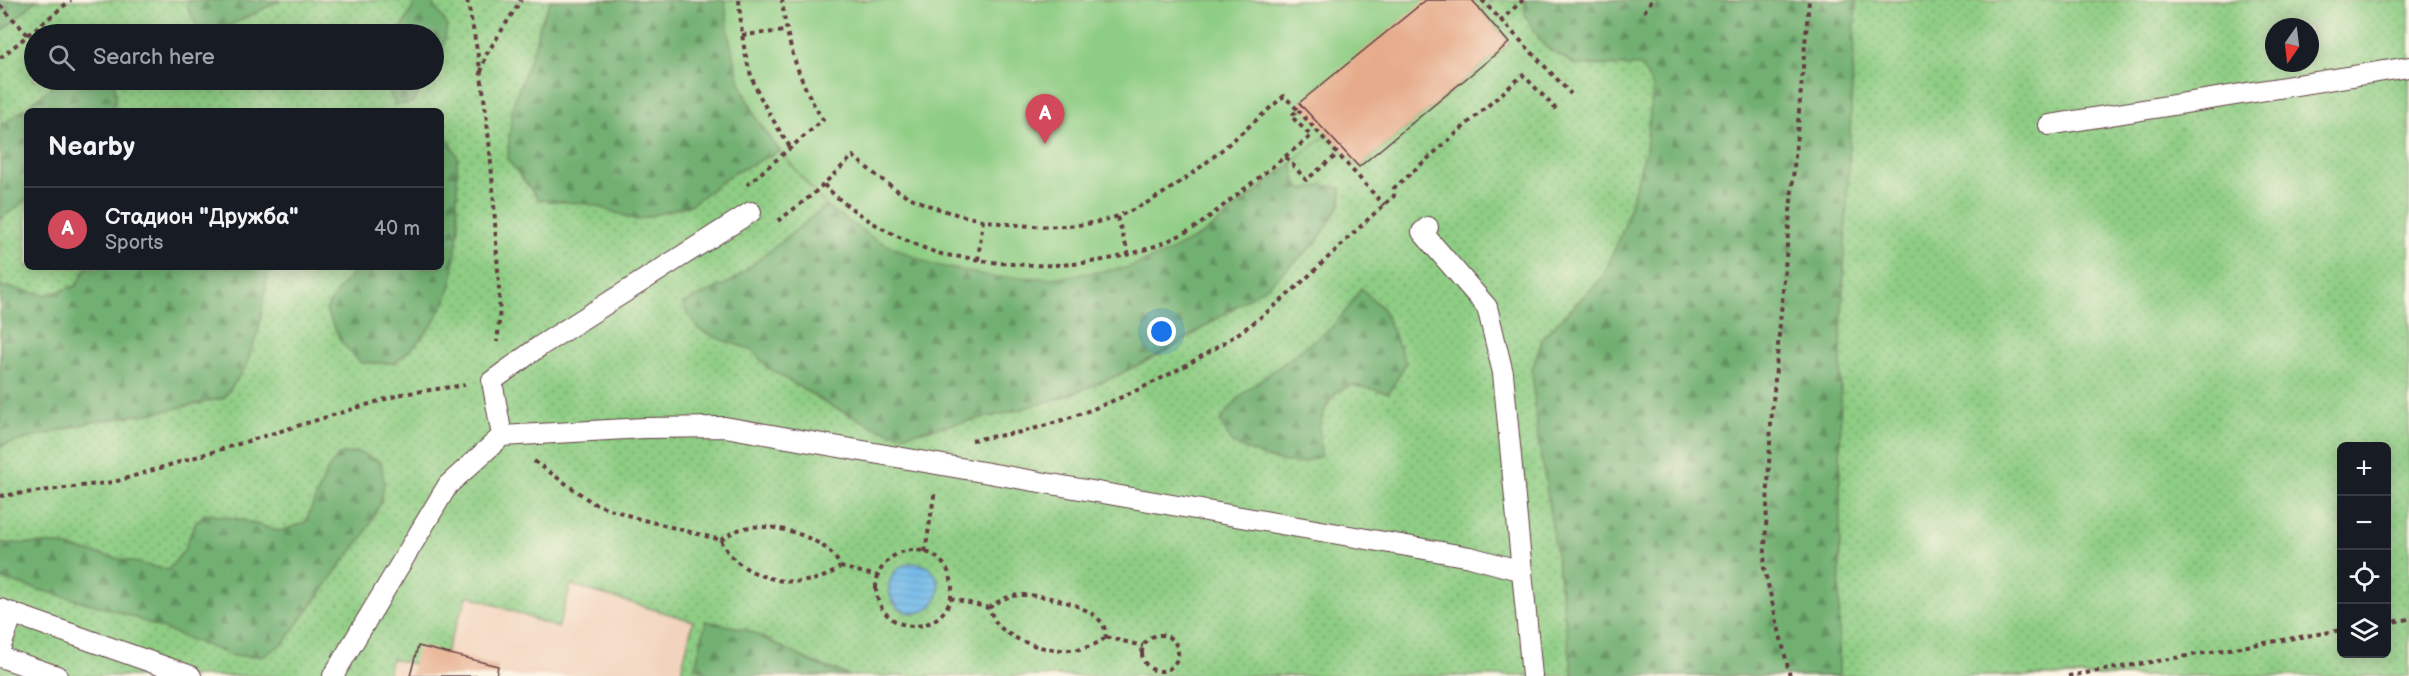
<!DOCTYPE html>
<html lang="en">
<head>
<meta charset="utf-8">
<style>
  body { margin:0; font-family:"Balsamiq Sans",sans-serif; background:#20242c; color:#f1f3f6 }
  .controls { position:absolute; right:18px; bottom:18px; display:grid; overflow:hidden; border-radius:9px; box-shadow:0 3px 15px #0003 }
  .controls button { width:54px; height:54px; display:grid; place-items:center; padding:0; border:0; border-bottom:2px solid #363941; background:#171b24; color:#f1f3f6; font:30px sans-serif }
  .compass { position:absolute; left:2265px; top:18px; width:54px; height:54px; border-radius:50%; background:#171b24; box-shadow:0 3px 15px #0003; rotate:194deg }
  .you { position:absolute; left:1162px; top:332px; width:21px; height:21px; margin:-15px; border:4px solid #fff; border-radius:50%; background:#1a73e8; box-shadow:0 0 0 9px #1a73e833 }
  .badge { display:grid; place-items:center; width:39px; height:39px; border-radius:50%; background:#d1495b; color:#fff; font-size:20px; font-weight:700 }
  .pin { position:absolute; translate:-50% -50px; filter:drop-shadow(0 2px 3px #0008) }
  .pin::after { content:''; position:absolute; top:32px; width:21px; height:18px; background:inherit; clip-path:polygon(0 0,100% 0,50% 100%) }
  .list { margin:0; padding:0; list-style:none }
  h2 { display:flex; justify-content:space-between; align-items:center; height:78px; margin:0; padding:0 24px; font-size:26px }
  h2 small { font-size:20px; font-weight:400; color:#9ea1a6 }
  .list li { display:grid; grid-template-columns:39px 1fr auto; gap:18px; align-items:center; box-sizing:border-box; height:84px; padding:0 24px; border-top:2px solid #363941 }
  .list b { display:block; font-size:22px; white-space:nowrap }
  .list p { margin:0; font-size:20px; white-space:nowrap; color:#9ea1a6 }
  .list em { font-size:20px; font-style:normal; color:#9ea1a6 }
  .icon { flex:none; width:33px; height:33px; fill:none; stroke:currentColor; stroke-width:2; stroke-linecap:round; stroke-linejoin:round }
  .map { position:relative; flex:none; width:2409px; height:676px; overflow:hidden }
  .search { position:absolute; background:#171b24; box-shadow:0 3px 15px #0003; left:24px; top:24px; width:420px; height:66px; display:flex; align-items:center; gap:15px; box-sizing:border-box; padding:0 21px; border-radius:33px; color:#9ea1a6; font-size:22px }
  .panel { position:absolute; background:#171b24; box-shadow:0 3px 15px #0003; left:24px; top:108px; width:420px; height:162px; border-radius:9px }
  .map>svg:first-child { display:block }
  .built { fill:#f2d4be }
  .green { fill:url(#green-dots); stroke:#6c7658; stroke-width:1.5; fill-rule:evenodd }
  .forest { fill:url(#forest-firs); stroke:#5e684e; stroke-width:1.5 }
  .pitch { fill:#8ecd84; stroke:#6c7658; stroke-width:1.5 }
  .water { fill:url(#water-rules); stroke:#5e6c8a; stroke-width:1.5 }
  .building { fill:#e6ab8b }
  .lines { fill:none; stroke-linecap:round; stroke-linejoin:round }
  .service-casing { stroke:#643d43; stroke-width:22 }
  .path { stroke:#643d43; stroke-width:4; stroke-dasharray:4.5 4.5; stroke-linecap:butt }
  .service { stroke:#fff; stroke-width:20 }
</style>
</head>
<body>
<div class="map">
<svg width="2409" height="676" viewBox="0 0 2409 676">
  <defs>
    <pattern id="green-dots" width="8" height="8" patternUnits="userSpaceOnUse" patternTransform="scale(1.5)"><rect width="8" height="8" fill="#8ecd84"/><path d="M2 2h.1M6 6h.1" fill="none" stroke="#76a66c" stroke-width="1.8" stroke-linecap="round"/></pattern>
    <pattern id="forest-firs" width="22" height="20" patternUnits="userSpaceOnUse" patternTransform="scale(1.5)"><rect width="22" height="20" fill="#72b072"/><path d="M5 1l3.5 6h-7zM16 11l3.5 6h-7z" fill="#608f5e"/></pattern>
    <pattern id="water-rules" width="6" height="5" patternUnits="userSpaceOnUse" patternTransform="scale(1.5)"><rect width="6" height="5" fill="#71bae9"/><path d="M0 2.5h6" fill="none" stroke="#639fc8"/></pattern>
  </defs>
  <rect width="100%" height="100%" fill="#fcf5e5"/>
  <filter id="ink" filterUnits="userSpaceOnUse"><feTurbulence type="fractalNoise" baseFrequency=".0167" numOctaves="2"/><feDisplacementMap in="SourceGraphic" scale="12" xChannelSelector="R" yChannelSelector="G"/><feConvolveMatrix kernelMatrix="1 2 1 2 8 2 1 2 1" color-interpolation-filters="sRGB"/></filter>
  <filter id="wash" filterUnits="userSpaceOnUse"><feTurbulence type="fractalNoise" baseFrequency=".008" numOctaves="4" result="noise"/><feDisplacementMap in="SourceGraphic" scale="24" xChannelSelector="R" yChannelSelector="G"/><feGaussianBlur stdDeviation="1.35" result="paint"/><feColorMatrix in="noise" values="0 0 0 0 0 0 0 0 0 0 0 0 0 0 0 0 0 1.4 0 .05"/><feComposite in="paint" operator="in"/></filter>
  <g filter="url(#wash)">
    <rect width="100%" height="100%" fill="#f7e6cd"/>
    <!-- built -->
    <path class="built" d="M 571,585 L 693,621 L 680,676 L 387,676 L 392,659 L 445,652 L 468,595 L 558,628 Z"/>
    <!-- green -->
    <path class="green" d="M 0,0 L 2409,0 L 2409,676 L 850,676 L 707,622 L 700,646 L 706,674 L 713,676 L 680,676 L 693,621 L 571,585 L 558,628 L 468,595 L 445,653 L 413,664 L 392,659 L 387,676 L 0,676 ZM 2274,27 L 2310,27 L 2310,63 L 2274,63 ZM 34,34 L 434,34 L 434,80 L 34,80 ZM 27,111 L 441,111 L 441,267 L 27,267 ZM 2342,446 L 2386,446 L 2386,654 L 2342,654 Z"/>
    <!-- forest -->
    <path class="forest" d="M 0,0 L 37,0 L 0,33 Z
      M 189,0 L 281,0 L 221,30 L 198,28 L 187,7 Z
      M 417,0 L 431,2 L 447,24 L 442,57 L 434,71 L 434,34 L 398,34 Z
      M 551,0 L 725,0 C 730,42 736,84 758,121 C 764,131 772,141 780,151 L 732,174 L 692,204 L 637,220 L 590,204 L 539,200 L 508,160 L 509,140 L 513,105 L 535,45 L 539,27 Z
      M 1525,0 L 1856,0 L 1841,333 L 1839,676 L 1573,676 L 1545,477 L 1538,441 L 1532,370 L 1543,337 L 1603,277 L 1624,227 L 1646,149 L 1653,87 L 1641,66 L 1575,65 L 1544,46 L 1525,15 Z
      M 61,80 L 114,80 L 116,98 L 111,111 L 27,111 L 27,200 L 0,219 L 0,127 Z
      M 384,80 L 429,80 L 412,103 L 395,105 Z
      M 441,137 L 448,139 L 457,155 L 457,206 L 459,224 L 452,281 L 446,300 L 432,325 L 415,345 L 395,363 L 361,363 L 342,343 L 326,310 L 336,293 L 358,267 L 441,267 Z
      M 1292,163 L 1297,186 L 1304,190 L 1323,185 L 1341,188 L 1341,203 L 1316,243 L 1269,285 L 1172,348 L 1116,376 L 1066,396 L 1007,413 L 902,435 L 879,429 L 831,406 L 768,368 L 752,350 L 722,340 L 698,329 L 682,304 L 732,281 L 826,206 L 875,239 L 1203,234 Z
      M 87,267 L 269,267 L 259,329 L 246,366 L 224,398 L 159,412 L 92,422 L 0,446 L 0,286 L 46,295 L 76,286 Z
      M 1361,288 L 1383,309 L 1406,363 L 1389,393 L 1352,385 L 1338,391 L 1328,403 L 1319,426 L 1321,456 L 1297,464 L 1270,459 L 1233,444 L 1220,421 L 1242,394 L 1332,327 L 1349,307 Z
      M 357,452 L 381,462 L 384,483 L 381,502 L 363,537 L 345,559 L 285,642 L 264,656 L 233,656 L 117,611 L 0,579 L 0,543 L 55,544 L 168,570 L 184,550 L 195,524 L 205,514 L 235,518 L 280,531 L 305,523 L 328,469 L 339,455 Z
      M 706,621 L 748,630 L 816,664 L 850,676 L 713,676 L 695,668 Z"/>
    <!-- pitch -->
    <path class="pitch" d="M 725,0 L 1492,0 L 1481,10 L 1509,43 L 1359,167 L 1328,134 L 1203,234 L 1167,253 L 1126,268 L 1051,278 L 994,277 L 930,264 L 875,239 L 826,206 L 780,151 L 758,121 L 740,82 L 729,37 Z"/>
    <!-- water -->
    <path class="water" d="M889 588a25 25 0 1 1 50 0a25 25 0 1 1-50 0Z"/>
    <g id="blocks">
      <!-- building -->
      <path class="building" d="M 1426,0 L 1472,0 L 1509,43 L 1359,167 L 1299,103 Z
        M 418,646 L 498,666 L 496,676 L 410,676 Z"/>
    </g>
  </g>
  <g filter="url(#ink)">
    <use href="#blocks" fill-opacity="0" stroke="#643d43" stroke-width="1.5"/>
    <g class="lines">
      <!-- service casing -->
      <g class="service-casing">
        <path id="service" d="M 2049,125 L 2409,67
          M 1428,227 L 1422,232 L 1487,307 L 1503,373 L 1532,676
          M 502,436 L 492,381 L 540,346 L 751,212
          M 0,609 L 191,676
          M 0,649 L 13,613
          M 0,657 L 57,676
          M 333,676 L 448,485 L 502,436 L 644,428 L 725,427 L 1470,557 L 1522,571"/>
      </g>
      <!-- path -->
      <path class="path" d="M 467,0 C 485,79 492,160 496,241 C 498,274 502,309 497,342
        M 739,0 C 741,26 743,53 752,78 C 761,102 776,125 790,147
        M 1482,0 L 1571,94
        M 0,5 L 28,35
        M 1644,12 L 1652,0
        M 1500,21 L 1523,0
        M 742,35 L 786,31
        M 0,58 L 71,0
        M 481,72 L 486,55 L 521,0
        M 1298,110 L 1384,205
        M 1286,157 L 1306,180 L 1338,154
        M 747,185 L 823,120 C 799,82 787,44 782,0
        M 1117,217 L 1129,255
        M 778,221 L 812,195 L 853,156 C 868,169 884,182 900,192 C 954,223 1059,238 1118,216 C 1181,192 1233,139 1284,96 L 1298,110 L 1291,116 L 1311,136 L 1199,225 C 1130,266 1046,273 968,258 C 956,256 943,256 932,251 C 894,237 852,214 823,184
        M 978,260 L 983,220
        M 972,440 C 988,437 1005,435 1021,432 C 1098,414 1205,362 1266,313 C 1311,277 1350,234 1394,196 L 1394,188 L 1523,75 L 1556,109
        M 534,461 L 593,503 L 636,518 L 721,540
        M 0,496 L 114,482 L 402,394 L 465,385
        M 721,540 C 738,581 807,595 840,567
        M 721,540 C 730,533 740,528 751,527 C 778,524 831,539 840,567
        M876 588a38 38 0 1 1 76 0a38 38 0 1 1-76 0Z
        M 925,552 L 935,490
        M 840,567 L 878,576
        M 950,598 L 989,608 C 992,615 995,623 1001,628 C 1026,650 1080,660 1106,637
        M 989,608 C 997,602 1007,596 1019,595 C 1042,594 1088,604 1102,623 C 1105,627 1105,632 1106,637
        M 2386,623 L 2409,619
        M1142 653a18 18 0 1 1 36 0a18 18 0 1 1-36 0Z
        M 1106,637 L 1143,646
        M 1790,676 L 1764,568 L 1771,424 L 1809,0
        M 2068,676 L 2342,630"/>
      <!-- service -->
      <use href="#service" class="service"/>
    </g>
  </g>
</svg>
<div class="controls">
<button>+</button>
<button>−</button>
<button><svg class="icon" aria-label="locate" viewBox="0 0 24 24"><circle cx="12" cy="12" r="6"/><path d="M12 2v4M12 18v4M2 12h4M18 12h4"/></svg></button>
<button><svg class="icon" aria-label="layers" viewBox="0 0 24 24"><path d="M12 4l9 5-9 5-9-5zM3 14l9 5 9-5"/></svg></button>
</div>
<svg class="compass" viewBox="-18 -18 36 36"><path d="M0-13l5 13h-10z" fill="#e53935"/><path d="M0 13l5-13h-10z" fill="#9ea1a6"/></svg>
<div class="you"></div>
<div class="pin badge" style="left:1045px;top:144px">A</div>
<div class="search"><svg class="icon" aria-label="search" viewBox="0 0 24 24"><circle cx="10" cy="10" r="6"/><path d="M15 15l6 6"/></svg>Search here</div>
<section class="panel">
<h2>Nearby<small></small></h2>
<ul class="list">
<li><span class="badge">A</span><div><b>Стадион &quot;Дружба&quot;</b><p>Sports</p></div><em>40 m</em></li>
</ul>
</section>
</div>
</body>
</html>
